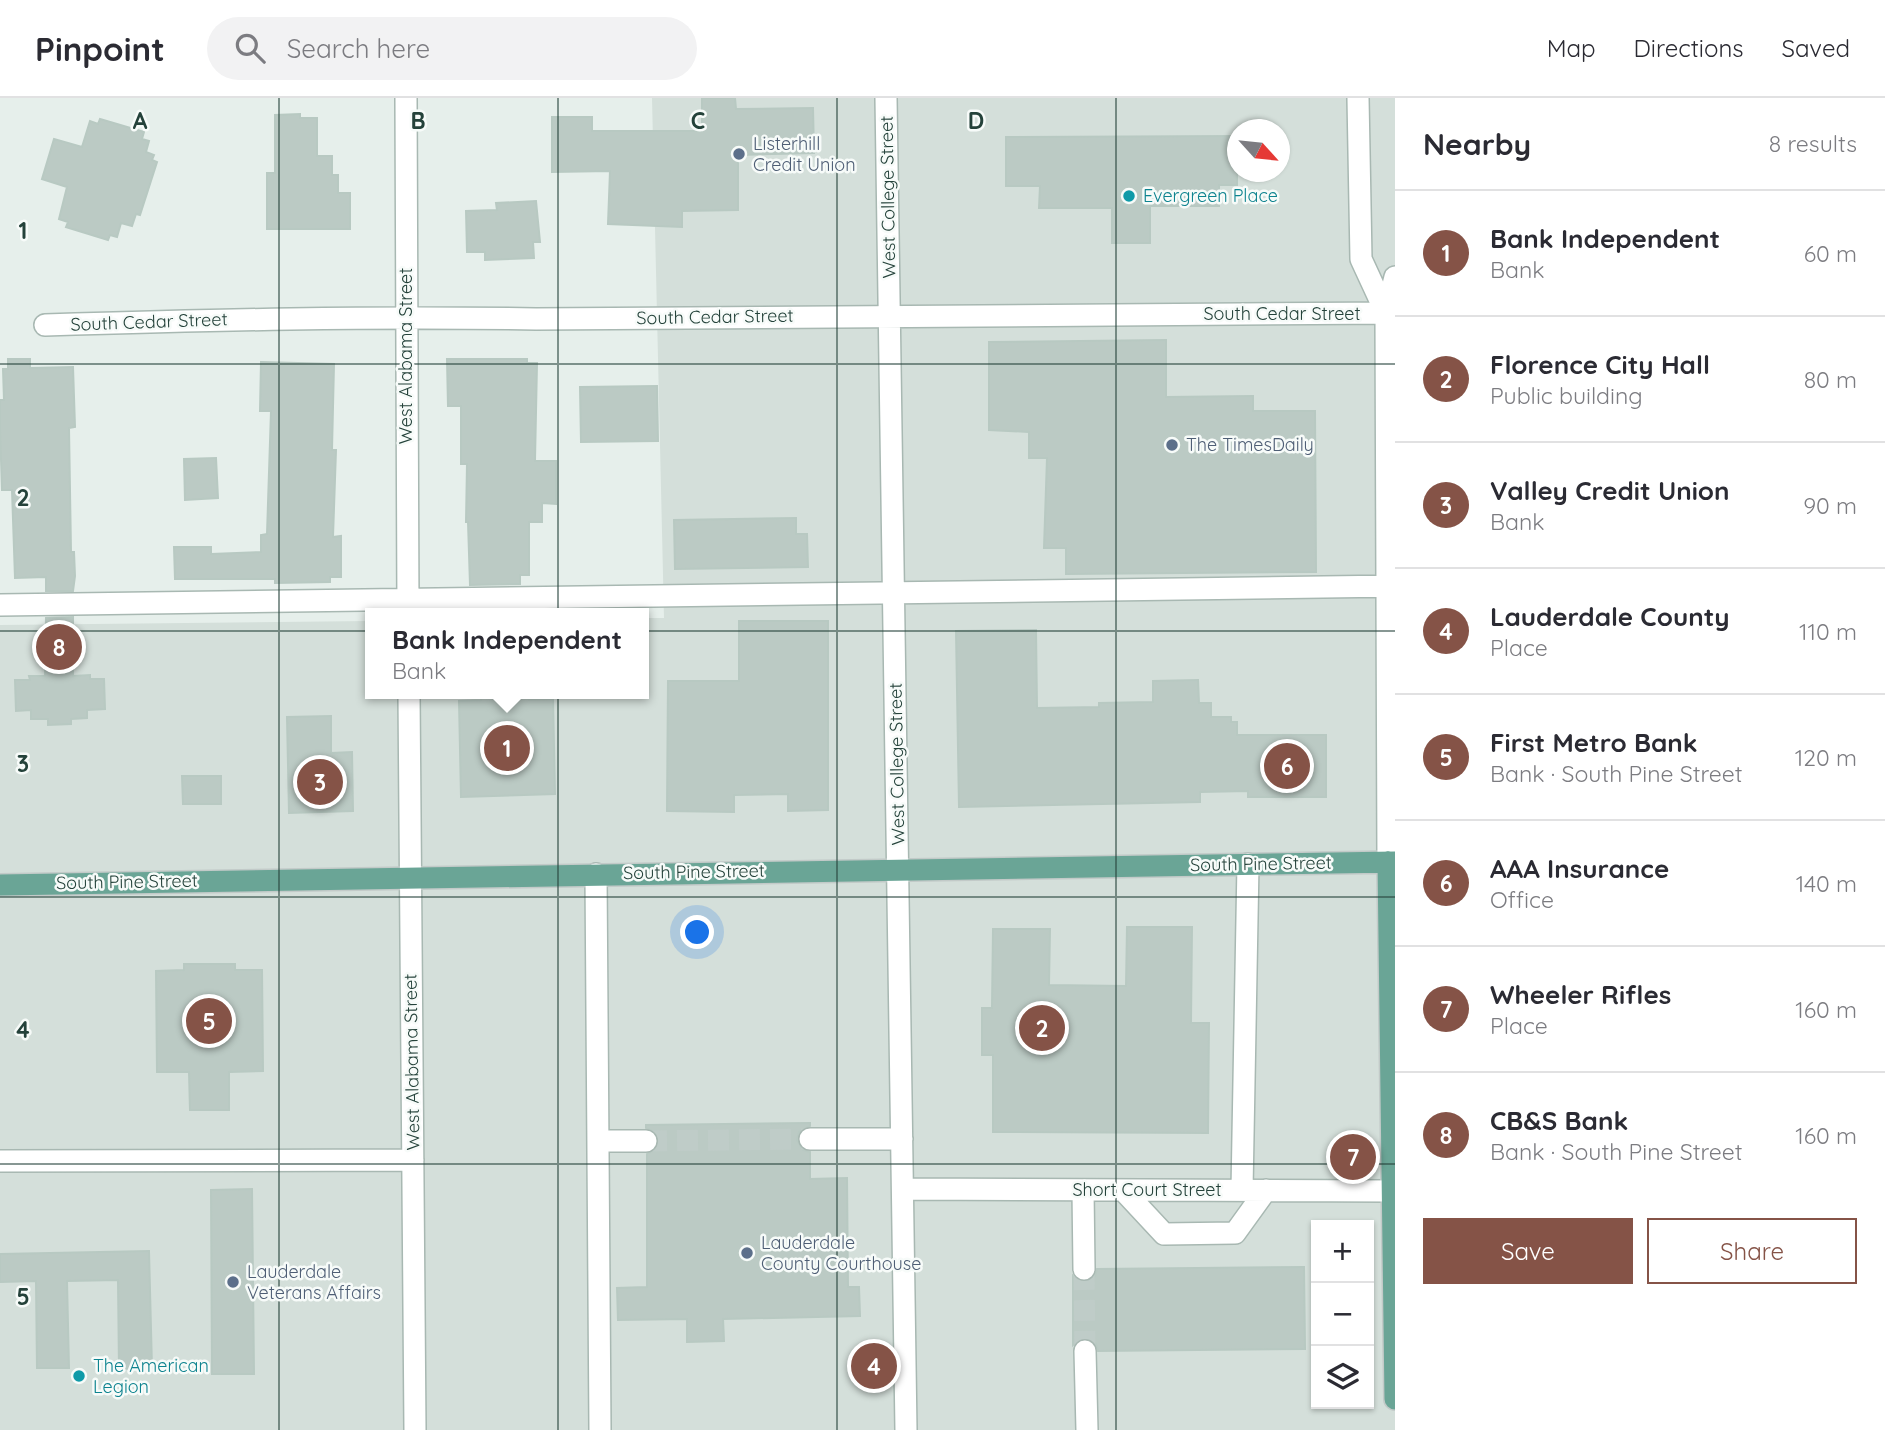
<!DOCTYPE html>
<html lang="en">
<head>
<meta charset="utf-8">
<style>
  body { margin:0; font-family:Quicksand,sans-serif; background:#f2f2f3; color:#2b2b33 }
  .controls { position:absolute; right:21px; bottom:21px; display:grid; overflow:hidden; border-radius:0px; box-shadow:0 2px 5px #0004 }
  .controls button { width:63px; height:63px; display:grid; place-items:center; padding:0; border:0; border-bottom:2px solid #e1e1e2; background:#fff; color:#2b2b33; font:35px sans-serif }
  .compass { position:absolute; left:1227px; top:21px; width:63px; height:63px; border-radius:50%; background:#fff; box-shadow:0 2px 5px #0004; rotate:117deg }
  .you { position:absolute; left:698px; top:835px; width:24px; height:24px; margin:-18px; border:5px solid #fff; border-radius:50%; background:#1a73e8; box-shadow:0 0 0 10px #1a73e833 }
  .badge { display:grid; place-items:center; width:46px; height:46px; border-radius:50%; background:#855347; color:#fff; font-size:23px; font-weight:700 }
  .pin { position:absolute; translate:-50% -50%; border:4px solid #fff; box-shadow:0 2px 7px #0006 }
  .popup { position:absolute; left:365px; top:510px; width:284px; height:91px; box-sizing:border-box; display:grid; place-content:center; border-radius:0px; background:#fff; filter:drop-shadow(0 2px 5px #0005); font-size:23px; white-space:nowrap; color:#7c7c81 }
  .popup b { font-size:26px; color:#2b2b33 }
  .popup::after { content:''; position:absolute; left:50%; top:100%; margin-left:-14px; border:14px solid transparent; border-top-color:#fff }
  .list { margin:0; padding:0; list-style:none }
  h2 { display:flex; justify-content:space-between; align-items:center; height:91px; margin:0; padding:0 28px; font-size:30px }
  h2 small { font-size:23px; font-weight:400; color:#7c7c81 }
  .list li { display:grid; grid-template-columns:46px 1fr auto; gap:21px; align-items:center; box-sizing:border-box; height:126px; padding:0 28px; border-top:2px solid #e1e1e2 }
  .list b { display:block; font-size:26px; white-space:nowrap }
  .list p { margin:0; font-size:23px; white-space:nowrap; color:#7c7c81 }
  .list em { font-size:23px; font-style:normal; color:#7c7c81 }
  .actions { display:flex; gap:14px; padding:21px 28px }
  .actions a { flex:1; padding:16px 0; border:2px solid #855347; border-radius:0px; text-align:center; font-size:24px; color:#855347 }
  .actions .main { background:#855347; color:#fff }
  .icon { flex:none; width:38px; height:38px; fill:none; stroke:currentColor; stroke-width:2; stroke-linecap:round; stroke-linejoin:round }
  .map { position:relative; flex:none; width:1395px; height:1332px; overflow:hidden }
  header { display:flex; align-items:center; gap:42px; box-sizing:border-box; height:98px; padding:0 35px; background:#fff; border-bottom:2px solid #e1e1e2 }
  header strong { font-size:33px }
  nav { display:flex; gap:38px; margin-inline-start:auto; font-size:24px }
  .search { width:490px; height:63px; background:#f2f2f3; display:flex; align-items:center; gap:18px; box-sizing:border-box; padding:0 24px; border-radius:38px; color:#7c7c81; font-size:26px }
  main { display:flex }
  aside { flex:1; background:#fff }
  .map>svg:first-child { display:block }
  .built { fill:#d4dfda; fill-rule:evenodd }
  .building { fill:#bbcac4; stroke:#b8c9c2; stroke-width:2 }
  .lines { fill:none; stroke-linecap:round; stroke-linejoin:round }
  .minor-tunnel { stroke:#bfccc8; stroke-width:21; stroke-dasharray:21 10; stroke-linecap:butt }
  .minor-casing { stroke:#a8b8b2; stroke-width:24 }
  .major-casing { stroke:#c2cac8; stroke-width:24 }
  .minor { stroke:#fff; stroke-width:21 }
  .major { stroke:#6aa596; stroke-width:21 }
  .grid { fill:none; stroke:#24423a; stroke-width:2; stroke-opacity:0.55 }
  .service-dot { fill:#5c6f8a; stroke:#f7fbf9; stroke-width:2.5 }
  .culture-dot { fill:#0f9aa8; stroke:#f7fbf9; stroke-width:2.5 }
  .labels { text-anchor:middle; stroke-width:5; stroke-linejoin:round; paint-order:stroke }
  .service-label { font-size:18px; fill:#4e5e75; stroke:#f7fbf9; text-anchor:start }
  .culture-label { font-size:18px; fill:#0d838f; stroke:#f7fbf9; text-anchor:start }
  .street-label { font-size:18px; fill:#24423a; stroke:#f7fbf9 }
  .grid-label { font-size:23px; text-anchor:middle; font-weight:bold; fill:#24423a; stroke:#f7fbf9; stroke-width:5; stroke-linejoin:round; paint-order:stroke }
</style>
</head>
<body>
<header>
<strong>Pinpoint</strong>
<div class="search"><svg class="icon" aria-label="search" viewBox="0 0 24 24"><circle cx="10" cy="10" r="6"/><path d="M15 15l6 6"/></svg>Search here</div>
<nav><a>Map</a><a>Directions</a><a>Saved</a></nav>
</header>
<main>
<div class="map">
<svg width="1395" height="1332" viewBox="0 0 1395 1332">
  <rect width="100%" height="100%" fill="#e6efeb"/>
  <!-- built -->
  <path class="built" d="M 652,0 L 1395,0 L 1395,1332 L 0,1332 L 0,527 L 370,523 L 370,596 L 644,596 L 644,520 L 664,520 ZM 1238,32 L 1280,32 L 1280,74 L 1238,74 ZM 1316,1127 L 1369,1127 L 1369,1306 L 1316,1306 Z"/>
  <!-- building -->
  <path class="building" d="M 702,0 L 735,0 L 736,11 L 813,10 L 814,55 L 738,57 L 738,112 L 682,113 L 682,129 L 608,126 L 610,73 L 552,74 L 552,19 L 592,19 L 592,33 L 702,33 Z
    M 300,16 L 300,20 L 317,20 L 317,58 L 332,58 L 332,77 L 338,77 L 338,95 L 350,95 L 350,131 L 267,131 L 267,75 L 275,75 L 275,17 Z
    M 100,21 L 144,34 L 142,41 L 149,43 L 146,54 L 154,57 L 152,62 L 157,64 L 140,117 L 136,116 L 132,128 L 121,125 L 117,139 L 110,137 L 108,142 L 66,129 L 68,124 L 59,121 L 67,89 L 42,81 L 54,41 L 82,49 L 90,23 L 98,26 Z
    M 1237,38 L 1237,87 L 1219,87 L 1219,108 L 1150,108 L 1150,145 L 1112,145 L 1112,110 L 1039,110 L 1040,88 L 1006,88 L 1006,39 Z
    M 536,103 L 540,144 L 533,144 L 534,160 L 485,162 L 485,154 L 467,154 L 466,113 L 497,112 L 496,105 Z
    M 1166,242 L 1166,299 L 1253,298 L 1253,313 L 1315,313 L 1316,474 L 1066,476 L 1066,450 L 1044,450 L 1047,360 L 1029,360 L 1029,334 L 989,332 L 989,244 Z
    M 8,261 L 30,261 L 30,270 L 73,269 L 75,329 L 69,330 L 71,454 L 74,454 L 75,478 L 73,493 L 46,493 L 46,479 L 15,480 L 12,392 L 2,392 L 0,331 L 0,302 L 4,302 L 3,271 L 8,271 Z
    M 447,261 L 527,261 L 527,265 L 537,265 L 535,363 L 556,363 L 556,406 L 542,405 L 542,424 L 529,424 L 529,477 L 520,477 L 520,486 L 470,487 L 468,424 L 466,424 L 467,366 L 461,366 L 461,308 L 448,308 Z
    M 261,264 L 334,266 L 332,352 L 336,352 L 333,439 L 341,438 L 341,479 L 330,479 L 330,484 L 275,485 L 275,481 L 175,481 L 174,449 L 211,449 L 211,456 L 261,454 L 261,437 L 267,436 L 271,313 L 260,313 Z
    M 657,288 L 658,343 L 581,344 L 580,289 Z
    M 216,360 L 218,400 L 185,402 L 184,361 Z
    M 796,420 L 796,436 L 807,436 L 808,469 L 675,471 L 674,422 Z
    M 73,519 L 73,578 L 90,577 L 90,581 L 104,581 L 105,611 L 87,612 L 87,620 L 71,621 L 71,626 L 48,627 L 48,621 L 31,621 L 31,612 L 16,613 L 15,582 L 30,582 L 29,578 L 45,578 L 46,520 Z
    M 739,523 L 828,523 L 828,712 L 788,713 L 788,696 L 734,697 L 734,714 L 667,713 L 668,583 L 739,583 Z
    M 1036,532 L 1037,610 L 1099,609 L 1099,605 L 1153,604 L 1153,583 L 1198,582 L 1199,605 L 1211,605 L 1211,619 L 1231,619 L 1231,624 L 1237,624 L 1237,637 L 1326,637 L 1326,699 L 1248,699 L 1248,693 L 1200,694 L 1200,704 L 959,709 L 956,533 Z
    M 481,596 L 528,596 L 529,602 L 553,601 L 555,696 L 461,699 L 459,603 L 481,602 Z
    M 331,618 L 331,655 L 352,654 L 353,713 L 289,715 L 287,619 Z
    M 182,678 L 221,678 L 221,706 L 183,706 Z
    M 1127,829 L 1192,829 L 1191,925 L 1209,925 L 1208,1035 L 993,1034 L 993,957 L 982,957 L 982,910 L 992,910 L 993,831 L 1050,831 L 1049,887 L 1126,888 Z
    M 184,866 L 235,866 L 235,872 L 262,872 L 263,973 L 229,974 L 229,1012 L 190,1012 L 189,974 L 157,974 L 156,873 L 184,872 Z
    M 810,1025 L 810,1028 L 799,1034 L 797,1042 L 803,1052 L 810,1054 L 810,1081 L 847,1080 L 848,1189 L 859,1189 L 860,1218 L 723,1221 L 724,1243 L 687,1244 L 687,1221 L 618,1222 L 617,1190 L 647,1189 L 647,1056 L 657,1050 L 659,1042 L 657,1036 L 646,1030 L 646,1027 Z
    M 252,1091 L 254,1276 L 212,1276 L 211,1092 Z
    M 149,1153 L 152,1270 L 119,1271 L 118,1182 L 67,1183 L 69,1270 L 37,1270 L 36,1183 L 0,1184 L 0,1156 Z
    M 1304,1169 L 1305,1251 L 1098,1253 L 1096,1246 L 1085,1240 L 1079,1242 L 1073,1247 L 1073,1178 L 1078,1183 L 1085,1184 L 1095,1178 L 1097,1171 Z"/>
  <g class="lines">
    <!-- minor-tunnel -->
    <path class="minor-tunnel" d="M 646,1043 L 810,1041
      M 1084,1171 L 1085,1253"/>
    <!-- minor casing -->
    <g class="minor-casing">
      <path id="minor" d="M 406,0 L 408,515
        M 886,0 L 906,1332
        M 1358,0 L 1361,161 L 1386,215
        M 45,227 C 209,222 372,218 536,221 L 1395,215
        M 0,507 L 1395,488
        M 409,596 L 415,1332
        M 1388,764 L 1386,215 L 1395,179
        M 596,776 L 600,1332
        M 810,1041 L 902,1041
        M 598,1043 L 646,1043
        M 0,1063 L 413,1062
        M 903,1091 L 1392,1093
        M 1083,1092 L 1084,1171
        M 1123,1092 L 1164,1136 L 1235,1135 L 1266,1092
        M 1242,1092 L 1248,766
        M 1085,1253 L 1087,1332"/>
    </g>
    <!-- major casing -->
    <g class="major-casing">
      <path id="major" d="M 1388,764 L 1395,1301
        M 0,787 L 1395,764"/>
    </g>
    <!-- minor -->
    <use href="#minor" class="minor"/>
    <!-- major -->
    <use href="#major" class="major"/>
  </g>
  <!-- grid -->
  <path class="grid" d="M 279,0 L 279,1332M 558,0 L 558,1332M 837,0 L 837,1332M 1116,0 L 1116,1332M 0,266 L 1395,266M 0,533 L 1395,533M 0,799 L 1395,799M 0,1066 L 1395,1066"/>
  <!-- markers -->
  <g class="service-dot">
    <circle cx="739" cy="56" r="7"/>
    <circle cx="1172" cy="347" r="7"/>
    <circle cx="747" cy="1155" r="7"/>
    <circle cx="233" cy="1184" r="7"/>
  </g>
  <g class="culture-dot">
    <circle cx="1129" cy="98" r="7"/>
    <circle cx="79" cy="1278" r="7"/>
  </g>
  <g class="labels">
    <!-- service labels -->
    <g class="service-label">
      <text x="753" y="52">Listerhill<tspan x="753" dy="21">Credit Union</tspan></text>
      <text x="1186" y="353">The TimesDaily</text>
      <text x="761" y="1151">Lauderdale<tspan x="761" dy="21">County Courthouse</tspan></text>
      <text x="247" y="1180">Lauderdale<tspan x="247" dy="21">Veterans Affairs</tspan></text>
    </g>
    <!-- culture labels -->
    <g class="culture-label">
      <text x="1143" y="104">Evergreen Place</text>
      <text x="93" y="1274">The American<tspan x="93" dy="21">Legion</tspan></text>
    </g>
    <!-- street labels -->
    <g class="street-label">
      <text transform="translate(888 99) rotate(-91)" y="6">West College Street</text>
      <text x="1282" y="222">South Cedar Street</text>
      <text transform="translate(715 219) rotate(-1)" y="6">South Cedar Street</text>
      <text transform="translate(149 224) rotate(-2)" y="6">South Cedar Street</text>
      <text transform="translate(406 258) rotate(-90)" y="6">West Alabama Street</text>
      <text transform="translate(897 666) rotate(-91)" y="6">West College Street</text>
      <text transform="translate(1261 766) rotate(-1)" y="6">South Pine Street</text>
      <text transform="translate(694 774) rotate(-1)" y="6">South Pine Street</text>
      <text transform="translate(127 784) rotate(-1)" y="6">South Pine Street</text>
      <text transform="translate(412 964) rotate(-91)" y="6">West Alabama Street</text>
      <text x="1147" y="1098">Short Court Street</text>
    </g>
  </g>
  <g class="grid-label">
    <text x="140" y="31">A</text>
    <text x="418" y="31">B</text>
    <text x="698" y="31">C</text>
    <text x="976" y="31">D</text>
    <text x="23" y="141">1</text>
    <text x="23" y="408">2</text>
    <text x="23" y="674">3</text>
    <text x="23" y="940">4</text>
    <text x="23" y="1207">5</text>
  </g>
</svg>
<div class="controls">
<button>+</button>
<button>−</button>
<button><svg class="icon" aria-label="layers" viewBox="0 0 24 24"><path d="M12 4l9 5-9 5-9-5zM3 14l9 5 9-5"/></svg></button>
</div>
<svg class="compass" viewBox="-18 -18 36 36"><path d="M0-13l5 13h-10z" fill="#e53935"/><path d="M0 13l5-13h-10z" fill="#7c7c81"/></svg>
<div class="you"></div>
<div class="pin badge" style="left:507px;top:650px">1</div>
<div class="popup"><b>Bank Independent</b>Bank</div>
<div class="pin badge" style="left:1042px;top:930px">2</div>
<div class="pin badge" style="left:320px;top:684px">3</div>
<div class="pin badge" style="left:874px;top:1268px">4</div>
<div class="pin badge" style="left:209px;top:923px">5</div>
<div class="pin badge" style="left:1287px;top:668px">6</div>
<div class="pin badge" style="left:1353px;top:1059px">7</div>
<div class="pin badge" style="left:59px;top:549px">8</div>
</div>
<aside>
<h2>Nearby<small>8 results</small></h2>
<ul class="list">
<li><span class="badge">1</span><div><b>Bank Independent</b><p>Bank</p></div><em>60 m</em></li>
<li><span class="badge">2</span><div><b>Florence City Hall</b><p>Public building</p></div><em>80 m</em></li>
<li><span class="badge">3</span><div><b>Valley Credit Union</b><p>Bank</p></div><em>90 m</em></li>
<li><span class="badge">4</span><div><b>Lauderdale County</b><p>Place</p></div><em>110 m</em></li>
<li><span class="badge">5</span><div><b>First Metro Bank</b><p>Bank · South Pine Street</p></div><em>120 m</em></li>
<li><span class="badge">6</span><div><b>AAA Insurance</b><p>Office</p></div><em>140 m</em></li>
<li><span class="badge">7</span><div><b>Wheeler Rifles</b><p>Place</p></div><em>160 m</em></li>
<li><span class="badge">8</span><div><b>CB&amp;S Bank</b><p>Bank · South Pine Street</p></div><em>160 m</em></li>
</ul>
<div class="actions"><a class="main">Save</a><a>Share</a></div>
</aside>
</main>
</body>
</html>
